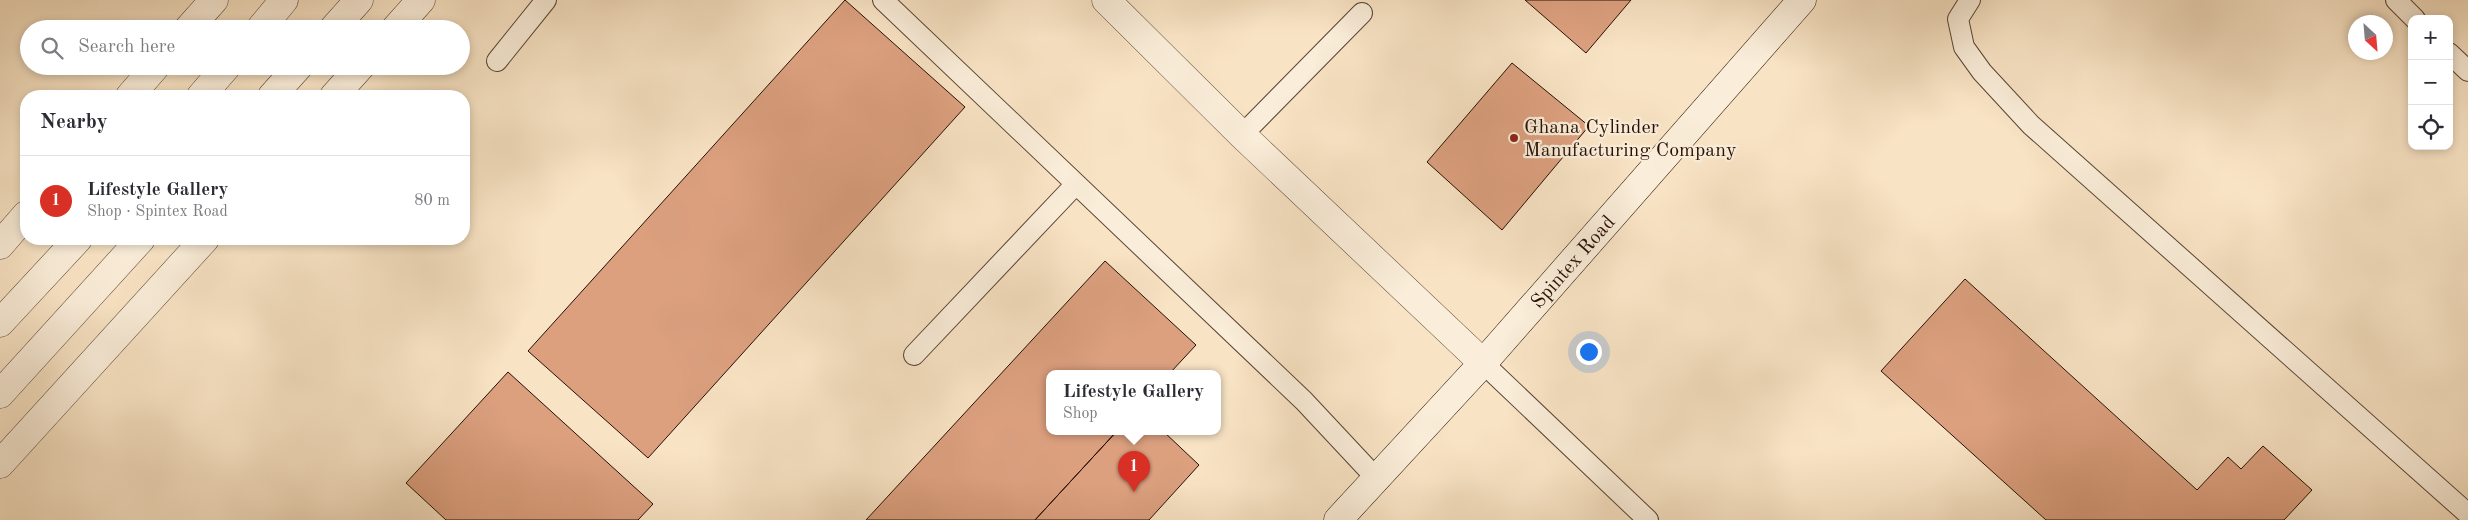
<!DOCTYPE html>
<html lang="en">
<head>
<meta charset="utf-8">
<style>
  body { margin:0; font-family:"Old Standard TT",serif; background:#f7f7f7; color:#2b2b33 }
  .controls { position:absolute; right:15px; top:15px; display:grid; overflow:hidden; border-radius:10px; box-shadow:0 2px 8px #0003 }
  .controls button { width:45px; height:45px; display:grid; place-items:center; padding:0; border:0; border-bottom:1px solid #e1e1e2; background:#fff; color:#2b2b33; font:25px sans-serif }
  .compass { position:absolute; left:2348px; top:15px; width:45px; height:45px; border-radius:50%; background:#fff; box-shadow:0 2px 8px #0003; rotate:154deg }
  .you { position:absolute; left:1588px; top:351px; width:18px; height:18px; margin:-12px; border:4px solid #fff; border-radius:50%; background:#1a73e8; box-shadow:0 0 0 8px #1a73e833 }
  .badge { display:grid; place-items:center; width:32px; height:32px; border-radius:50%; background:#d93025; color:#fff; font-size:16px; font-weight:700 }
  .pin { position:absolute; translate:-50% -41px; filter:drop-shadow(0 1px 2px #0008) }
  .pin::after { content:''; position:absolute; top:26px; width:18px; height:15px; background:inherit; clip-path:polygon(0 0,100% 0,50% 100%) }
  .popup { position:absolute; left:1046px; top:370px; width:175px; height:65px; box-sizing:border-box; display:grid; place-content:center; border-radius:10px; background:#fff; filter:drop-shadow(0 1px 4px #0005); font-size:16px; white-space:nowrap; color:#7c7c81 }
  .popup b { font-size:19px; color:#2b2b33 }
  .popup::after { content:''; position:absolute; left:50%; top:100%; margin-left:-10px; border:10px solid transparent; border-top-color:#fff }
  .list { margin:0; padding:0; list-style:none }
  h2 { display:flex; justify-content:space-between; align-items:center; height:65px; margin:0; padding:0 20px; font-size:21px }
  h2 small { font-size:16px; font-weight:400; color:#7c7c81 }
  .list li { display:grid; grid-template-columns:32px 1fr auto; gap:15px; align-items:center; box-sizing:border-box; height:90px; padding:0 20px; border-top:1px solid #e1e1e2 }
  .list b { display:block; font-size:19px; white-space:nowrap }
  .list p { margin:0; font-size:16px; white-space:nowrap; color:#7c7c81 }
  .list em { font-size:16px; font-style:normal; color:#7c7c81 }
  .icon { flex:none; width:28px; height:28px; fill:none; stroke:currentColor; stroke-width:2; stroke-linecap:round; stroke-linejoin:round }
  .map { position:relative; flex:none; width:2468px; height:520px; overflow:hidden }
  .search { position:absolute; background:#fff; box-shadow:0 2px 8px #0003; left:20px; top:20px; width:450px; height:55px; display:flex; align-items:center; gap:12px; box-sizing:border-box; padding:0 18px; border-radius:28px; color:#7c7c81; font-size:19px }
  .panel { position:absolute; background:#fff; box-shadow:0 2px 8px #0003; left:20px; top:90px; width:450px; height:155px; border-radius:20px }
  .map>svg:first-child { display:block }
  .building { fill:#dca07f; stroke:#260f04 }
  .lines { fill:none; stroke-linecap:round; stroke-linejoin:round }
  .service-casing { stroke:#5a4434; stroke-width:22 }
  .minor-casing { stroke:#5a4434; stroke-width:29 }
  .secondary-casing { stroke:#260f04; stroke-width:29 }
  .service { stroke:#faedd9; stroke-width:20 }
  .minor { stroke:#faedd9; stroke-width:28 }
  .secondary { stroke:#faedd9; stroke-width:28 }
  .poi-dot { fill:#8f2418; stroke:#faedd9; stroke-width:2 }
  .labels { text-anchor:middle; stroke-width:4.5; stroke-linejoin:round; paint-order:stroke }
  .poi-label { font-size:20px; fill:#260f04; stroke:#faedd9; text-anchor:start }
  .street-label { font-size:20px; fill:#260f04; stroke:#faedd9 }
</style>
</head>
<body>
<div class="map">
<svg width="2468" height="520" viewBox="0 0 2468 520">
  <rect width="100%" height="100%" fill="#f8e3c4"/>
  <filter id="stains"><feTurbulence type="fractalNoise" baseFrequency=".004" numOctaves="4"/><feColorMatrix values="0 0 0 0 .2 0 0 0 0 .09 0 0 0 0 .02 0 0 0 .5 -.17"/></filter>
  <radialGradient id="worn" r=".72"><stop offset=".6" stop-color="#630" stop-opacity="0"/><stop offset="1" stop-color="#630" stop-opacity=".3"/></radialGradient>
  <!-- building -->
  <path class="building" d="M 845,0 L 965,107 L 648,458 L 528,351 Z
    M 1525,0 L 1631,0 L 1586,53 Z
    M 1512,63 L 1589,126 L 1502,230 L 1427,162 Z
    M 1105,261 L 1196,345 L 1170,373 L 1050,373 L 1050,431 L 1117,431 L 1035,520 L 866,520 Z
    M 1965,279 L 2197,490 L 2228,457 L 2241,469 L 2263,446 L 2312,490 L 2284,520 L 2046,520 L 1881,371 Z
    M 508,372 L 653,504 L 638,520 L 446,520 L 406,483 Z
    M 1117,431 L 1163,431 L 1199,465 L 1149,520 L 1035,520 Z"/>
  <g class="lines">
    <!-- service casing -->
    <g class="service-casing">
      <path id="service" d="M 883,0 L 1304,401 L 1376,478
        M 1970,0 L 1958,19 L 1964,47 L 1982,72 L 2031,125 L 2468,514
        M 2396,0 L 2415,19
        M 2449,53 L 2468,71
        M 497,61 L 546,0
        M 1242,135 L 1362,13
        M 914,355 L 1076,184
        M 1483,363 L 1648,520"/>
    </g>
    <!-- minor casing -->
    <g class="minor-casing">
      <path id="minor" d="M 1106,0 L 1242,135 L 1483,363
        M 188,29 L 214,0
        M 260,29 L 284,0
        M 333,29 L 359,0
        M 395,29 L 421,0
        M 130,96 L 156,66
        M 201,96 L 227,66
        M 272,96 L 299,66
        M 334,96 L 361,66
        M 0,245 L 26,215
        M 0,323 L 78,239
        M 0,394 L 141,239
        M 0,464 L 205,239"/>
    </g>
    <!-- secondary casing -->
    <g class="secondary-casing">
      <g id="secondary">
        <path id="s1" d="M 1338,520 L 1483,363 L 1802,0"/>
      </g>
    </g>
    <!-- service -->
    <use href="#service" class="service"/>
    <!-- minor -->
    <use href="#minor" class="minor"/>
    <!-- secondary -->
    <use href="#secondary" class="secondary"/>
  </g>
  <!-- markers -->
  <circle class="poi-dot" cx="1514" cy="138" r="5"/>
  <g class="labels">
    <!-- poi labels -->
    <g class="poi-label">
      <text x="1524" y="133">Ghana Cylinder<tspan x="1524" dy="23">Manufacturing Company</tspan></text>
    </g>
    <!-- street labels -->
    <g class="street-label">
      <text dy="7" stroke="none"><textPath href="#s1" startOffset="349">Spintex Road</textPath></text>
    </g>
  </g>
  <rect width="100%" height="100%" filter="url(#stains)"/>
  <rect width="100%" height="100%" fill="url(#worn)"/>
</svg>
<div class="controls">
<button>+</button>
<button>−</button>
<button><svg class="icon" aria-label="locate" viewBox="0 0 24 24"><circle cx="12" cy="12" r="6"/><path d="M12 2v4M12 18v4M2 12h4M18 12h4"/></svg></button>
</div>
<svg class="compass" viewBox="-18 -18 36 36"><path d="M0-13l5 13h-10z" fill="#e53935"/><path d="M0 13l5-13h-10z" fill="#7c7c81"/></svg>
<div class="you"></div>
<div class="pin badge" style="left:1134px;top:492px">1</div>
<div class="popup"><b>Lifestyle Gallery</b>Shop</div>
<div class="search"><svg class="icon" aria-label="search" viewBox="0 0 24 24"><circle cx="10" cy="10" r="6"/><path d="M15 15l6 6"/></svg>Search here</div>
<section class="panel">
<h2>Nearby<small></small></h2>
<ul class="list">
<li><span class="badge">1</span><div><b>Lifestyle Gallery</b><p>Shop · Spintex Road</p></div><em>80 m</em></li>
</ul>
</section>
</div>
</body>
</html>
